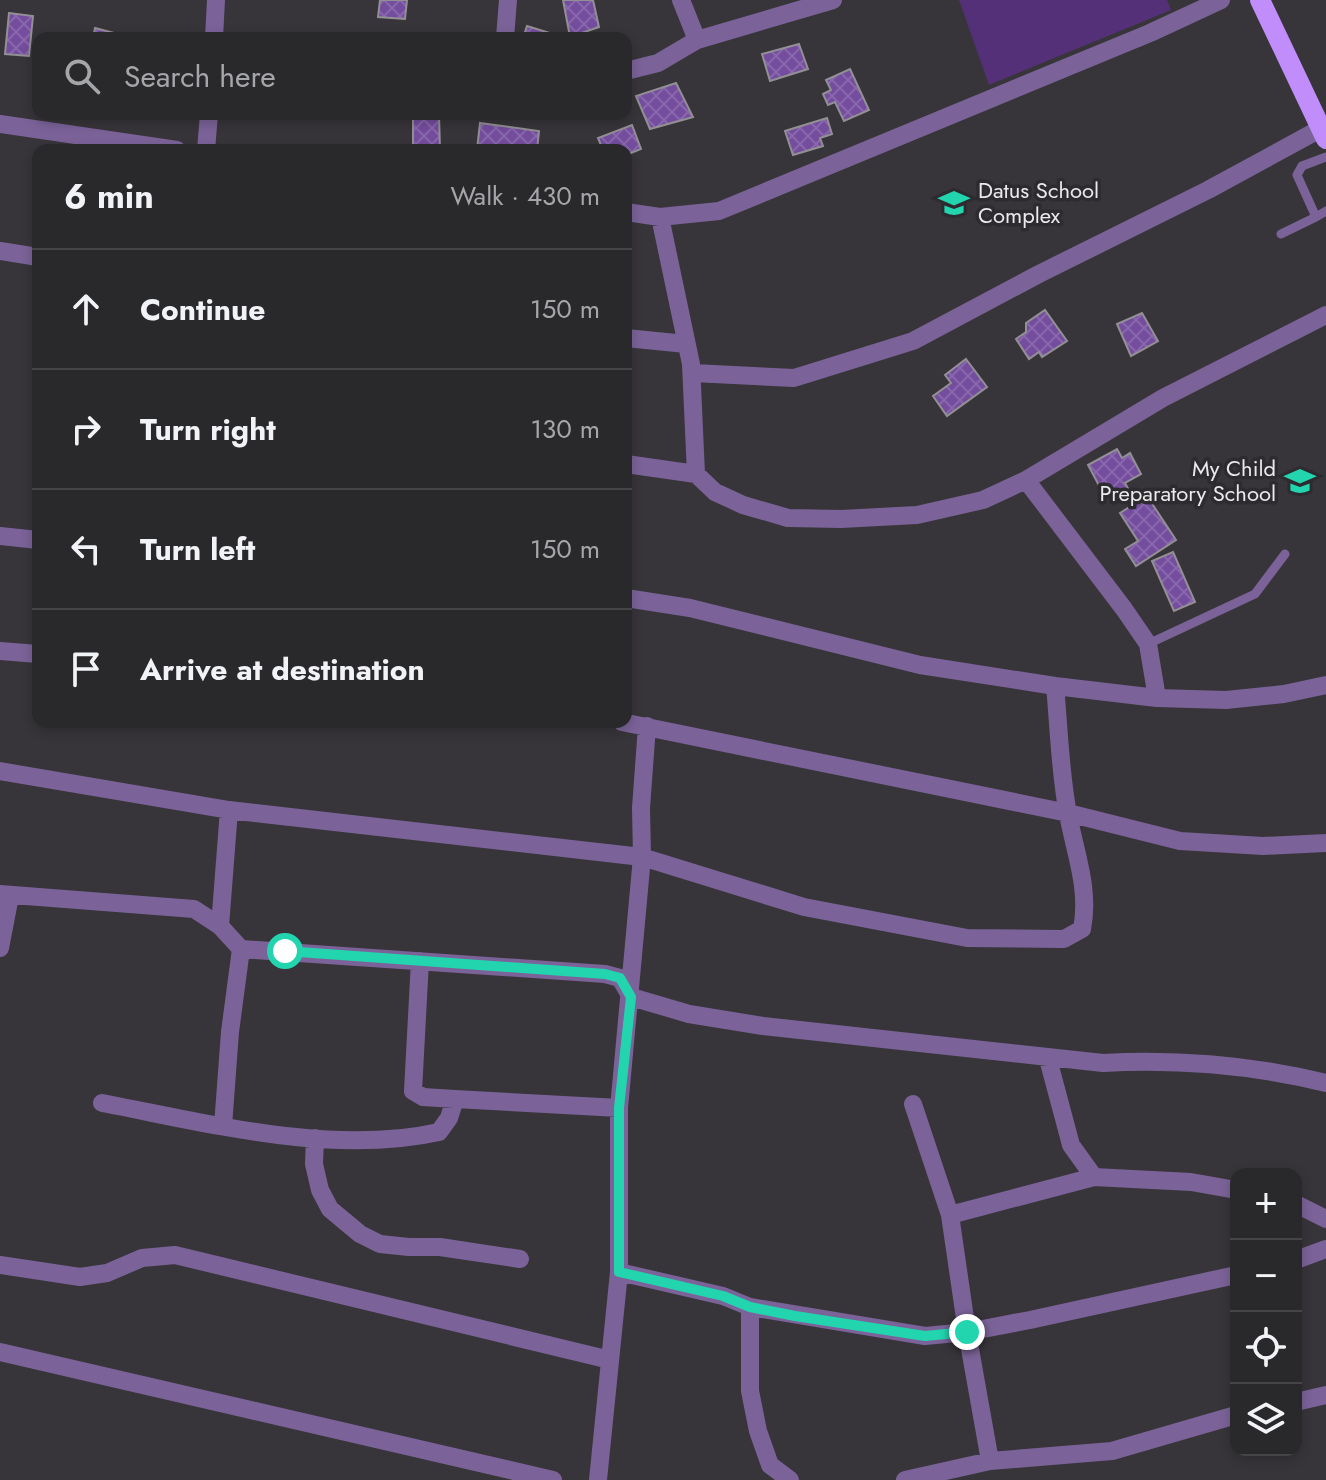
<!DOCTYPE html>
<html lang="en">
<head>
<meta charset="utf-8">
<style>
  body { margin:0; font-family:Jost,sans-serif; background:#313033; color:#f1f3f6 }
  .controls { position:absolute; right:24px; bottom:24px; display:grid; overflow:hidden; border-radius:16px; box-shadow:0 4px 12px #0003 }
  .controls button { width:72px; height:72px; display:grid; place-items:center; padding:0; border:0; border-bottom:2px solid #454447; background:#29282b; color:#f1f3f6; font:40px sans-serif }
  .stop { position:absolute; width:24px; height:24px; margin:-18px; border:6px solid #22d5af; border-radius:50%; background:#fff }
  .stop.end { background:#22d5af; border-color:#fff; box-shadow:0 2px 8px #0008 }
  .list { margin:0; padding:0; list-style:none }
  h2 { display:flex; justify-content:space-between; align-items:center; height:104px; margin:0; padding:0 32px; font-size:34px }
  h2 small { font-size:26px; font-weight:400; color:#a5a6a9 }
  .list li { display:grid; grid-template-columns:52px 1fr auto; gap:24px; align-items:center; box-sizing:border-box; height:120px; padding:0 32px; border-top:2px solid #454447 }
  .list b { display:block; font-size:30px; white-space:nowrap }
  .list em { font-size:26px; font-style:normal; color:#a5a6a9 }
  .icon { flex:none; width:44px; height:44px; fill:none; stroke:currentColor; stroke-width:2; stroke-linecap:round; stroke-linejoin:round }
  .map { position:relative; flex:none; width:1326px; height:1480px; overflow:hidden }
  .search { position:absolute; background:#29282b; box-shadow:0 4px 12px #0003; left:32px; top:32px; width:600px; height:88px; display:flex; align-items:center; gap:20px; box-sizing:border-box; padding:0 28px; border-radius:16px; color:#a5a6a9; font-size:30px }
  .panel { position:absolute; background:#29282b; box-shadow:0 4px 12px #0003; left:32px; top:144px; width:600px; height:584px; border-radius:16px }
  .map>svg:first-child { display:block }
  .green { fill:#543079 }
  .building { fill:url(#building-cross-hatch); stroke:#929094; stroke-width:2 }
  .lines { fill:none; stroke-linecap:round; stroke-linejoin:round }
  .lane { stroke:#7b6399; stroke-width:9 }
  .street { stroke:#7b6399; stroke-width:18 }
  .primary { stroke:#c08dfb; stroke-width:20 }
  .route { stroke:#22d5af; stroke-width:10 }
  .labels { text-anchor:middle; stroke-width:7; stroke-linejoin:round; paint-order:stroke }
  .poi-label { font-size:22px; fill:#eaeaec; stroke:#2d2b2f; text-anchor:start }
</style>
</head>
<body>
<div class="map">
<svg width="1326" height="1480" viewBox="0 0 1326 1480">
  <defs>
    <pattern id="building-cross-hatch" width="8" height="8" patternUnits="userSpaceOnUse" patternTransform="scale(2)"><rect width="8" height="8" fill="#744d9e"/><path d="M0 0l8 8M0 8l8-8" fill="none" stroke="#8867ac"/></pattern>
  </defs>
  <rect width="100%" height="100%" fill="#373539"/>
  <!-- green -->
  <path class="green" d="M 959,0 L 1167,0 L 1171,10 L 989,85 Z"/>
  <!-- building -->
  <path class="building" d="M 380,0 L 407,0 L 405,19 L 378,17 Z
    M 563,0 L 593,0 L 599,27 L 570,37 Z
    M 9,13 L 33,16 L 29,56 L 5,54 Z
    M 527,26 L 556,35 L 560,35 L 559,38 L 523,38 Z
    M 95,28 L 133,38 L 93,38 Z
    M 799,44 L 808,69 L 770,81 L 762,54 Z
    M 850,69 L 869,110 L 844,121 L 835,102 L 828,105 L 823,94 L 831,90 L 826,80 Z
    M 676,83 L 693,117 L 650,129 L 636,96 Z
    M 413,114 L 439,114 L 440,150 L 413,150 Z
    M 827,118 L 832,134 L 820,138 L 823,146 L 793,155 L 785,131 Z
    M 480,123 L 539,131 L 537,150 L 477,150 Z
    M 632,125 L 641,149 L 626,155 L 626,150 L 603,150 L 598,138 Z
    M 1045,310 L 1067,341 L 1042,357 L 1039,352 L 1029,359 L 1016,339 L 1026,332 L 1026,323 Z
    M 1142,313 L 1158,341 L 1131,356 L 1117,324 Z
    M 966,359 L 987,387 L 947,416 L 933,396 L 951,383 L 945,375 Z
    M 1117,449 L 1122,458 L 1130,453 L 1141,474 L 1125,483 L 1130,492 L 1116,500 L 1111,491 L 1102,491 L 1088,465 Z
    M 1147,496 L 1176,540 L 1136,566 L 1125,549 L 1138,541 L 1120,513 Z
    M 1173,552 L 1195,602 L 1174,611 L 1152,561 Z"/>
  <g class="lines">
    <!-- lane -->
    <path class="lane" d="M 1326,157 L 1302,166 L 1297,175 L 1316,217 L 1326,211
      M 1281,234 L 1316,217
      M 1148,644 L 1255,594 L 1285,554"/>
    <!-- street -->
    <path class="street" d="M 681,0 L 697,40
      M 214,38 L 216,0
      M 505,38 L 508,0
      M 626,71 L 658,63 L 697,40 L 833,0
      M 0,124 L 177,150
      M 206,150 L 209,114
      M 626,212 L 660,217 L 719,211 L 1150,33 L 1221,0
      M 0,251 L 38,257
      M 626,338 L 686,344
      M 693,373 L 794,378 L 913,341 L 1039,274 L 1208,190 L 1320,129
      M 626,464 L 696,474 L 691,364 L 660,217
      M 696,474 L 715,492 L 743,505 L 788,518 L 841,519 L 917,515 L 983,500 L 1026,480 L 1163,398 L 1326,315
      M 1026,480 L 1124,609 L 1148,644 L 1157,698
      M 0,536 L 38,540
      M 626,598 L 690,608 L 920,665 L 1055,686 L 1157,698 L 1226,700 L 1284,694 L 1326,685
      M 0,651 L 38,654
      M 622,722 L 1068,813 L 1180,841 L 1263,846 L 1326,843
      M 0,771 L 229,810 L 642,857 L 804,907 L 967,938 L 1064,939 L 1082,929 C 1090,889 1075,853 1068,814 C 1060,773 1059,728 1055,686
      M 0,894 L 194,909 L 220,926 L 241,949 L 605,974 L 620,978 L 631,997 L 689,1014 L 763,1026 L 1103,1063 C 1179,1059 1252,1065 1326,1083
      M 220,926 L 229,810
      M 0,948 L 10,896
      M 420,961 L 413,1091 L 423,1097 L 455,1099 L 619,1108
      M 1048,1059 L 1071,1145 L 1094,1177
      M 102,1103 C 208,1123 332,1156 439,1132 L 449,1118 L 455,1099
      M 913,1104 L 950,1215 L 967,1332 L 990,1461
      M 223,1126 L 230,1032 L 241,949
      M 315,1138 L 314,1164 L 320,1190 L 330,1209 L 360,1234 L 380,1244 L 409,1247 L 440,1247 L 520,1259
      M 1296,1204 L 1326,1219
      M 950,1215 L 1094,1177 L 1191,1182 L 1236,1190
      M 1296,1260 L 1326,1249
      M 0,1265 L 80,1277 L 107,1273 L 142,1258 L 175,1255 L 610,1360
      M 619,1272 L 723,1296 L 750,1307 L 925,1336 L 967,1332 L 1030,1320 L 1236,1275
      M 750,1307 L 750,1391 L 758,1431 L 770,1465 L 790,1480
      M 0,1352 L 553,1480
      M 1296,1402 L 1326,1395
      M 598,1480 L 619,1272 L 619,1108 L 642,857 L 641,808 L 647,726
      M 905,1480 L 990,1461 L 1112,1451 L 1236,1415"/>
    <!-- primary -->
    <path class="primary" d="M 1260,0 L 1326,139"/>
  </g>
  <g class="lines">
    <!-- route -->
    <path class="route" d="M 285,951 L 605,974 L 620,978 L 631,997 L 619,1108 L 619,1272 L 723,1296 L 750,1307 L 795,1316 L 925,1336 L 967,1332"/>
  </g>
  <!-- icons -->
  <defs>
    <g id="school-bare" transform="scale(2.4)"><path d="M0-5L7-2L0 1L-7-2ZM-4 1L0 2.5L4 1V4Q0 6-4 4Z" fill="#22d5af" stroke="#2d2b2f" stroke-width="2.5" paint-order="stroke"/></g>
  </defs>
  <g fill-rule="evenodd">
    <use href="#school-bare" x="954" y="203"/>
    <use href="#school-bare" x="1300" y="481"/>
  </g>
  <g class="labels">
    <!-- poi labels -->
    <g class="poi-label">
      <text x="978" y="198">Datus School<tspan x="978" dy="25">Complex</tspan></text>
      <text x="1276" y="476" text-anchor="end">My Child<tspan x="1276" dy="25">Preparatory School</tspan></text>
    </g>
  </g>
</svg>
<div class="controls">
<button>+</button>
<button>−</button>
<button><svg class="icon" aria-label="locate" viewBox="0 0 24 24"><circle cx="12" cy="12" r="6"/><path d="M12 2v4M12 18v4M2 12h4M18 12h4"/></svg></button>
<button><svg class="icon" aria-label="layers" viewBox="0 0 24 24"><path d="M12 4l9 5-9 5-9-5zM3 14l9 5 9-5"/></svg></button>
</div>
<div class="stop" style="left:285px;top:951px"></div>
<div class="stop end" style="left:967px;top:1332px"></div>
<div class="search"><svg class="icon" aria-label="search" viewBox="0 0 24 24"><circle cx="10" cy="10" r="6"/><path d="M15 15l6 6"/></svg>Search here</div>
<section class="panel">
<h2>6 min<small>Walk · 430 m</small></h2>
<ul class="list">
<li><svg class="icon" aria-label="ahead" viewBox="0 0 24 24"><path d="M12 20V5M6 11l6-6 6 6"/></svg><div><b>Continue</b></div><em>150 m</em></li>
<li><svg class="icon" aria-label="right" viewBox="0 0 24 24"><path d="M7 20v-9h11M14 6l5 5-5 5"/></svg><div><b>Turn right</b></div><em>130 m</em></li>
<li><svg class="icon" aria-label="left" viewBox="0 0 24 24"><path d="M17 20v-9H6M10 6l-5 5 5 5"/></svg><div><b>Turn left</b></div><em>150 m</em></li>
<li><svg class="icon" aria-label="arrive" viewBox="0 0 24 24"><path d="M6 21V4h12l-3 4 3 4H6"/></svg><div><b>Arrive at destination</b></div></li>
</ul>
</section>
</div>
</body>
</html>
